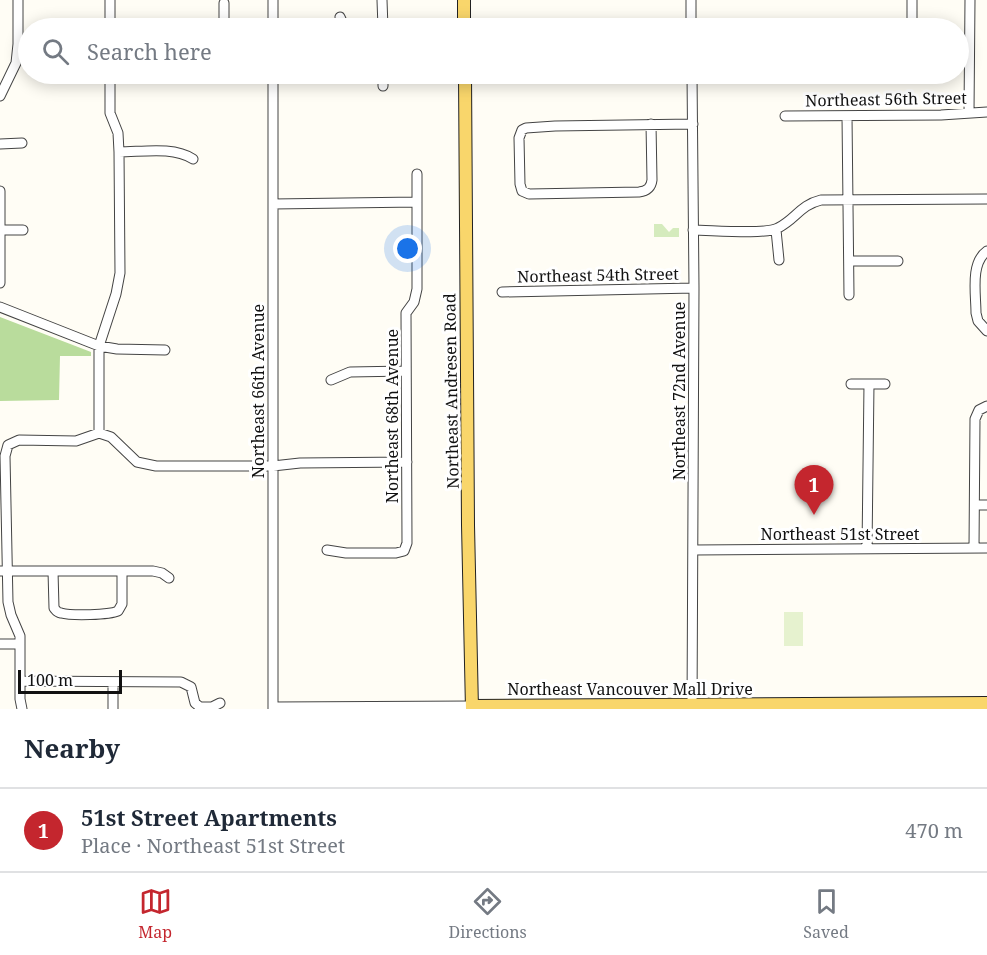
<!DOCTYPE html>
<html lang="en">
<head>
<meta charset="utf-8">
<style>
  body { margin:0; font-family:"Noto Serif",serif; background:#f6f6f7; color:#1f2937 }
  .scale { position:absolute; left:18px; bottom:15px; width:104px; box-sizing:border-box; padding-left:6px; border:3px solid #111; border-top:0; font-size:16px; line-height:21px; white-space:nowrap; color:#111; -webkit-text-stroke:4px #fff; paint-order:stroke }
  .you { position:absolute; left:408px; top:249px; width:21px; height:21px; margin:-15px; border:4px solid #fff; border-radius:50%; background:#1a73e8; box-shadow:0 0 0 9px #1a73e833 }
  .badge { display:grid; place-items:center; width:39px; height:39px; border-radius:50%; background:#c4262e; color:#fff; font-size:20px; font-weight:700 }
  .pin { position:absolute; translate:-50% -50px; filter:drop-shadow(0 2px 3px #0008) }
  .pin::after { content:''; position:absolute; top:32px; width:21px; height:18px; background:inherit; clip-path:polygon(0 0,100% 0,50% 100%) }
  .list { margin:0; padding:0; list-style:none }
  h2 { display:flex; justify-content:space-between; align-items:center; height:78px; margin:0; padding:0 24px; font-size:26px }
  h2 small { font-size:20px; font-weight:400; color:#747a83 }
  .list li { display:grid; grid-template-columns:39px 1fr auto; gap:18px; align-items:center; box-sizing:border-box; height:84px; padding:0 24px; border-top:2px solid #e0e1e3 }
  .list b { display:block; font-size:22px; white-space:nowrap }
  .list p { margin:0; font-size:20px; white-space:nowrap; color:#747a83 }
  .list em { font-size:20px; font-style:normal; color:#747a83 }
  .icon { flex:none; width:33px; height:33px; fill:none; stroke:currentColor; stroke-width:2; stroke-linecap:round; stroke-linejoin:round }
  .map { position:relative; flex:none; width:987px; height:709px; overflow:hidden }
  .search { position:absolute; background:#fff; box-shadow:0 3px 15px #0003; left:18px; right:18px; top:18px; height:66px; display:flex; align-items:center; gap:15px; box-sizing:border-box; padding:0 21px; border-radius:33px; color:#747a83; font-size:22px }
  .sheet { height:162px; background:#fff }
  nav { display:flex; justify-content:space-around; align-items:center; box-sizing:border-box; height:84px; border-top:2px solid #e0e1e3; background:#fff; font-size:16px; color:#747a83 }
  nav a { display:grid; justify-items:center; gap:3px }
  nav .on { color:#c4262e }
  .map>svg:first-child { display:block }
  .green { fill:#d5ebbd }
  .forest { fill:#b9dc9c }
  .pitch { fill:#e6f2cf }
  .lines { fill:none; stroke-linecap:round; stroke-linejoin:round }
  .minor-casing { stroke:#444; stroke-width:11 }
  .major-casing { stroke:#222; stroke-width:14 }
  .minor { stroke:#fff; stroke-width:9 }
  .major { stroke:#f9d66b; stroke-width:12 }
  .labels { text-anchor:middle; stroke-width:6; stroke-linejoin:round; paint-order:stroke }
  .street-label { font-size:16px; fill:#111; stroke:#fff }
</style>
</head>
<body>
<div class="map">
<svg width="987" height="709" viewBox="0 0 987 709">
  <rect width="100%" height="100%" fill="#fffdf5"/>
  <!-- green -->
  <path class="green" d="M 654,224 L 662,224 L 669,232 L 673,228 L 679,228 L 679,237 L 654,237 Z"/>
  <!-- forest -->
  <path class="forest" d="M 0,317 L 91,352 L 91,356 L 60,356 L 59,400 L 0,401 Z"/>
  <!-- pitch -->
  <path class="pitch" d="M 784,612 L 803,612 L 803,646 L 784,646 Z"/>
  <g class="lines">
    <!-- minor casing -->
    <g class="minor-casing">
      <path id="minor" d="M 110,0 L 110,28
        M 273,0 L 273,28
        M 382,0 L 383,28
        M 691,0 L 691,28
        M 340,17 L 345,28
        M 912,20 L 912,0
        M 224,28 L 224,3
        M 383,74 L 383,86
        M 692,74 L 694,288 L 692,709
        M 0,96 L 16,63 L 18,44 L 18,0
        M 969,112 L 970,0
        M 785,116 L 941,115 L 987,112
        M 847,116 L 849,295
        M 651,124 L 652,180 C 651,188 647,191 639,192 L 529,194 L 522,191 L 520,184 L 519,138 L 522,130 L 526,128 L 555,126 L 693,124
        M 0,144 L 22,143
        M 119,152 C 142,152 173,146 193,159
        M 0,191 L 0,283
        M 273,204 L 417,202
        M 1,230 L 23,230
        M 693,230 C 711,230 766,235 778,228 C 796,219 800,205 821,200 L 987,199
        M 776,230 L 779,260
        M 987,251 C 970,263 976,294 976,313 L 978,321 L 987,331
        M 849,261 L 898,261
        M 502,292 L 694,288
        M 0,307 L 99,346 L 117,349 L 165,350
        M 331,380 L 350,372 L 406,371
        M 851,384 L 885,384
        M 99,433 L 99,346 L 116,294 L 120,273 L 119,152 L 118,133 L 110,113 L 110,74
        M 975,505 L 987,505
        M 974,548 L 975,419 L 979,410 L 987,406
        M 867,549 L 869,384
        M 327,550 L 346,553 L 396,553 L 404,551 L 407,543 L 406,313 L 414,302 L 417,289 L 417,174
        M 694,550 L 987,548
        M 0,571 L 153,571 L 162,573 L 169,578
        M 53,571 L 54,608 C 57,611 56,612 61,613 C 72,616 109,615 118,611 L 122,604 L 122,571
        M 0,644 L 20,644
        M 20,681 L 181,682 L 191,687 L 195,703 L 200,707 L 212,707 L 220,703
        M 273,707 L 472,706
        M 22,709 L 20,699 L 20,636 L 11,615 L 8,602 L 5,456 L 8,445 L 19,440 L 76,441 L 99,433 L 111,437 L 137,462 L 156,466 L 273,466 L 300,463 L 407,462
        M 113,709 L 113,682
        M 273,709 L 273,74"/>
    </g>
    <!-- major casing -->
    <g class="major-casing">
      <path id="major" d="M 464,0 L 464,28
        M 465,74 L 468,525 L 472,709
        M 472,706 L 987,703"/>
    </g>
    <!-- minor -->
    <use href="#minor" class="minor"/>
    <!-- major -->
    <use href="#major" class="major"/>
  </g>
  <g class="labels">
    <!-- street labels -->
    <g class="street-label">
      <text transform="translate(886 99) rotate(-1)" y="6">Northeast 56th Street</text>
      <text transform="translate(598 275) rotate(-1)" y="6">Northeast 54th Street</text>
      <text transform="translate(258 391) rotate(-90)" y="6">Northeast 66th Avenue</text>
      <text transform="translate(451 391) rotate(-91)" y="6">Northeast Andresen Road</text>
      <text transform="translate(679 391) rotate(-90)" y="6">Northeast 72nd Avenue</text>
      <text transform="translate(392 416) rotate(-90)" y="6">Northeast 68th Avenue</text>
      <text x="840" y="540">Northeast 51st Street</text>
      <text x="630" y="695">Northeast Vancouver Mall Drive</text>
    </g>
  </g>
</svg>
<div class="scale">100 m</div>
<div class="you"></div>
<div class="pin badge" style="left:814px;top:515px">1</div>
<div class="search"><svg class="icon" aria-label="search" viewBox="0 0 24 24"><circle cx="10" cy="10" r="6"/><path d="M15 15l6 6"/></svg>Search here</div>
</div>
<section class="sheet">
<h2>Nearby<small></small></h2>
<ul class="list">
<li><span class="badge">1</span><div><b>51st Street Apartments</b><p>Place · Northeast 51st Street</p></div><em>470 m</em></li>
</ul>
</section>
<nav>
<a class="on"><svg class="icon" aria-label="map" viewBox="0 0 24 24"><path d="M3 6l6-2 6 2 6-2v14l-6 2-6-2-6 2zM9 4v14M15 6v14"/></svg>Map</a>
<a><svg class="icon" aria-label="directions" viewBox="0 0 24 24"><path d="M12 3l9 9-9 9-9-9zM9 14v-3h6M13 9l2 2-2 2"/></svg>Directions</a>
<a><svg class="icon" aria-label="saved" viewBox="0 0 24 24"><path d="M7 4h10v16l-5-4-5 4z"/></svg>Saved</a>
</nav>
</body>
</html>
